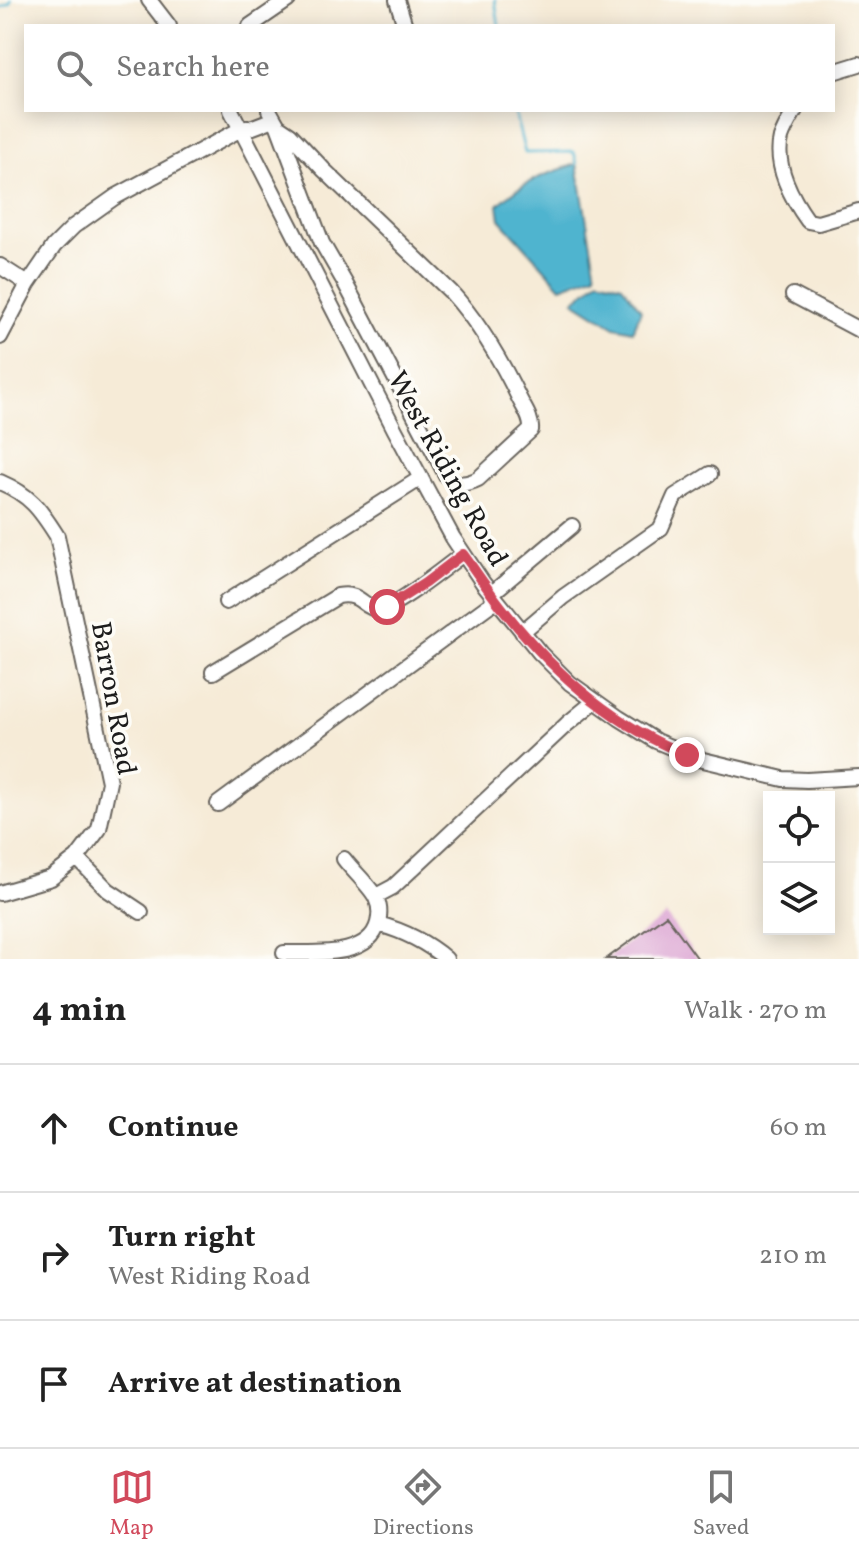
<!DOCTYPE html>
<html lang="en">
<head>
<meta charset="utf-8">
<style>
  body { margin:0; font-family:Vollkorn,serif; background:#f6f6f6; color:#222 }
  .controls { position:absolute; right:24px; bottom:24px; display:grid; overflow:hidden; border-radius:0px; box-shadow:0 4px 20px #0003 }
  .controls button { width:72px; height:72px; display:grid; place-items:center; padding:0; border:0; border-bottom:2px solid #e0e0e0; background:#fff; color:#222; font:40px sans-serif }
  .stop { position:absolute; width:24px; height:24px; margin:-18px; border:6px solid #d1495b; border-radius:50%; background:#fff }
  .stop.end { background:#d1495b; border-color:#fff; box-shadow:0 2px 8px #0008 }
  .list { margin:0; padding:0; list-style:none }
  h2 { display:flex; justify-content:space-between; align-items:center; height:104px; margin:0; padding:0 32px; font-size:34px }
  h2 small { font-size:26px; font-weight:400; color:#767676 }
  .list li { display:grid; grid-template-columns:52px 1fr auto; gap:24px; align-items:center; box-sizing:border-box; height:128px; padding:0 32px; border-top:2px solid #e0e0e0 }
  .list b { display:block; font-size:30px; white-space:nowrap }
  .list p { margin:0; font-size:26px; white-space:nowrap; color:#767676 }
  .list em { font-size:26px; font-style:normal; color:#767676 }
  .icon { flex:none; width:44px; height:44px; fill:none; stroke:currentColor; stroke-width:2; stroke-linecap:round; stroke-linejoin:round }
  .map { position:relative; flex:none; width:859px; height:959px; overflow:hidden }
  .search { position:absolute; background:#fff; box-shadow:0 4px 20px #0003; left:24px; right:24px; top:24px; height:88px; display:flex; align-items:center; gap:20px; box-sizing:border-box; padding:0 28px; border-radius:0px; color:#767676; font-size:30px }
  .sheet { height:488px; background:#fff }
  nav { display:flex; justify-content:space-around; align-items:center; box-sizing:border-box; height:112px; border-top:2px solid #e0e0e0; background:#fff; font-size:22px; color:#767676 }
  nav a { display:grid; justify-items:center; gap:4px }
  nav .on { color:#d1495b }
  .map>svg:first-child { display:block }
  .water { fill:#50b4cf; stroke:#366876; stroke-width:2 }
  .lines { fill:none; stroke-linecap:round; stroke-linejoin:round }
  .stream { stroke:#50b4cf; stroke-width:3 }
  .building { fill:#d99ed0 }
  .minor-casing { stroke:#68645d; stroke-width:18 }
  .minor { stroke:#fff; stroke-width:14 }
  .route { stroke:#d1495b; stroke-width:10 }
  .labels { text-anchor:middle; stroke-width:7; stroke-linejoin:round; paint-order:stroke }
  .street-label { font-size:28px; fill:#1c1c1c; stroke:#fdfcf7 }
</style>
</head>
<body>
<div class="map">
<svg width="859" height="959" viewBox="0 0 859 959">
  <rect width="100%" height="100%" fill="#fdfcf7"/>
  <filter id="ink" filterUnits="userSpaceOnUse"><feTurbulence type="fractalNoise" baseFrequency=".0125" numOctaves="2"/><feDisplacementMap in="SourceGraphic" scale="16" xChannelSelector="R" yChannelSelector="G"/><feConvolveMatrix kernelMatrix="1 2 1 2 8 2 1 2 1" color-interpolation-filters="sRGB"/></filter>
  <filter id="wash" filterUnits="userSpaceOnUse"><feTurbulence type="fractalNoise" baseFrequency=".006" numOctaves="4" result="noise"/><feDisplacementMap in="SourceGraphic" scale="32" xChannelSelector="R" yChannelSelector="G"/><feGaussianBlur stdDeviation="1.8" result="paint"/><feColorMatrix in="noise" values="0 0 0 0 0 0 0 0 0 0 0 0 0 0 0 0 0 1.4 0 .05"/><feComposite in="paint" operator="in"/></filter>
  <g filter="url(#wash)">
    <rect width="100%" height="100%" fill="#f6ebd7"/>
    <!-- water -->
    <path class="water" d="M 577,164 L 596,274 L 561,287 L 500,219 L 498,205 C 523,181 545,174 577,164 Z
      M 599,279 L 622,285 L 641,310 L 633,331 L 615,327 L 574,301 Z"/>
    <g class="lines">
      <!-- stream -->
      <path class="stream" d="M 495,0 L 499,26
        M 0,8 L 9,4 L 11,0
        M 514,110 L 525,153 L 574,152 L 577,164"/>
    </g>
    <g id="blocks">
      <!-- building -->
      <path class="building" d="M 666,915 L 698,959 L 606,959 Z"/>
    </g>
  </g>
  <g filter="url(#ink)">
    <use href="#blocks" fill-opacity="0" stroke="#68645d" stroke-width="2"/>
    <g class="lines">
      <!-- minor casing -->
      <g class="minor-casing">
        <path id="minor" d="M 149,0 L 169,26
          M 397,0 L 405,26
          M 250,26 L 288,0
          M 833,72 L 859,64
          M 231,110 L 395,430 L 453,538 L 483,583 L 540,653 L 570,683 L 619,718 L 656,741 L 699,759 L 783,779 L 807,780 L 859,777
          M 795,110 C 790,119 784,129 781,138 C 774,166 792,199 808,221 L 818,223 L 859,211
          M 274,119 L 278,126 L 322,243 L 345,283 L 446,475 C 455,486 466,485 478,479 L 531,430 C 532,419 525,410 520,400 C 502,362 480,324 451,292 L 324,170 L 290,134 L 278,126
          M 0,266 L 28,284
          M 793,295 L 859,330
          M 0,337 L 28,284 L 54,246 L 74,226 L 115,197 L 241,129 L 253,127 L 274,119 L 269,110
          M 0,482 C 30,495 40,509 57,536 L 109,782 L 99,829 L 77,858 L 51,878 L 0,893
          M 491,594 L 572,526
          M 226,602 L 421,478
          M 522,632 L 563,597 L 661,528 L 675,496 L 710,474
          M 213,672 L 338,596 C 362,592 362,608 378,609 C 393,610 448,565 463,554
          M 218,804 L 496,600
          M 77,858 L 108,890 L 141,912
          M 376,896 L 393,887 L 567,724 L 595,701
          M 378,924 C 404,931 425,941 446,959
          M 284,953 C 313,952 369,959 378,923 C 380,915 380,906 376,898 C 371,887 352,870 344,859"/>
      </g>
      <!-- minor -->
      <use href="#minor" class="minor"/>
    </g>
  </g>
  <g class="lines" filter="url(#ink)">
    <!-- route -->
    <path class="route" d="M 387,607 L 425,583 L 463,554 C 478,574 491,595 507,614 C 555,674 615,726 687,755"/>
  </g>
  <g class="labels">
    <!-- street labels -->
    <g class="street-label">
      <text transform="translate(449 468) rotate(61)" y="10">West Riding Road</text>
      <text transform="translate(115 698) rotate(80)" y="10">Barron Road</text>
    </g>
  </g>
</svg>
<div class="controls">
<button><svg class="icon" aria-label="locate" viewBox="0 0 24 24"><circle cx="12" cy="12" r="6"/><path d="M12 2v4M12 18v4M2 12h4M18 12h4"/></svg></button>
<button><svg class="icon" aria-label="layers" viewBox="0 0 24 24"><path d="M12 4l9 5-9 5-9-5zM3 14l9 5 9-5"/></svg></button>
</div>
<div class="stop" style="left:387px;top:607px"></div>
<div class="stop end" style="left:687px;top:755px"></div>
<div class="search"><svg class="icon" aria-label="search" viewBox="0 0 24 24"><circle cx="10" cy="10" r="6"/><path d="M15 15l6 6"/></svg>Search here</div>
</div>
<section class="sheet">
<h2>4 min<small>Walk · 270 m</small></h2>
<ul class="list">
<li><svg class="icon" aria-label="ahead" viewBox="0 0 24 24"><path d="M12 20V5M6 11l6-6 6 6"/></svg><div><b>Continue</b></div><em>60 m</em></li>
<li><svg class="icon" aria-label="right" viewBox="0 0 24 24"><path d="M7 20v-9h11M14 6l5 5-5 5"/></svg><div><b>Turn right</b><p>West Riding Road</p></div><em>210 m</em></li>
<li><svg class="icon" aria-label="arrive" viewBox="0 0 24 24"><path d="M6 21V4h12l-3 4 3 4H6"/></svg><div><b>Arrive at destination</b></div></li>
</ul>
</section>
<nav>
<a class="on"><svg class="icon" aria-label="map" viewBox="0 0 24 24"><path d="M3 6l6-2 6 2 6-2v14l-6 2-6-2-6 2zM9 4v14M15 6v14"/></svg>Map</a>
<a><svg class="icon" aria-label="directions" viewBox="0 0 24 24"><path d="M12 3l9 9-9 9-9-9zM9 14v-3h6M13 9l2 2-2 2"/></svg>Directions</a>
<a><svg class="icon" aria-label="saved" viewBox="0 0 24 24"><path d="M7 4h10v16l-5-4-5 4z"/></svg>Saved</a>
</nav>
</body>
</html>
